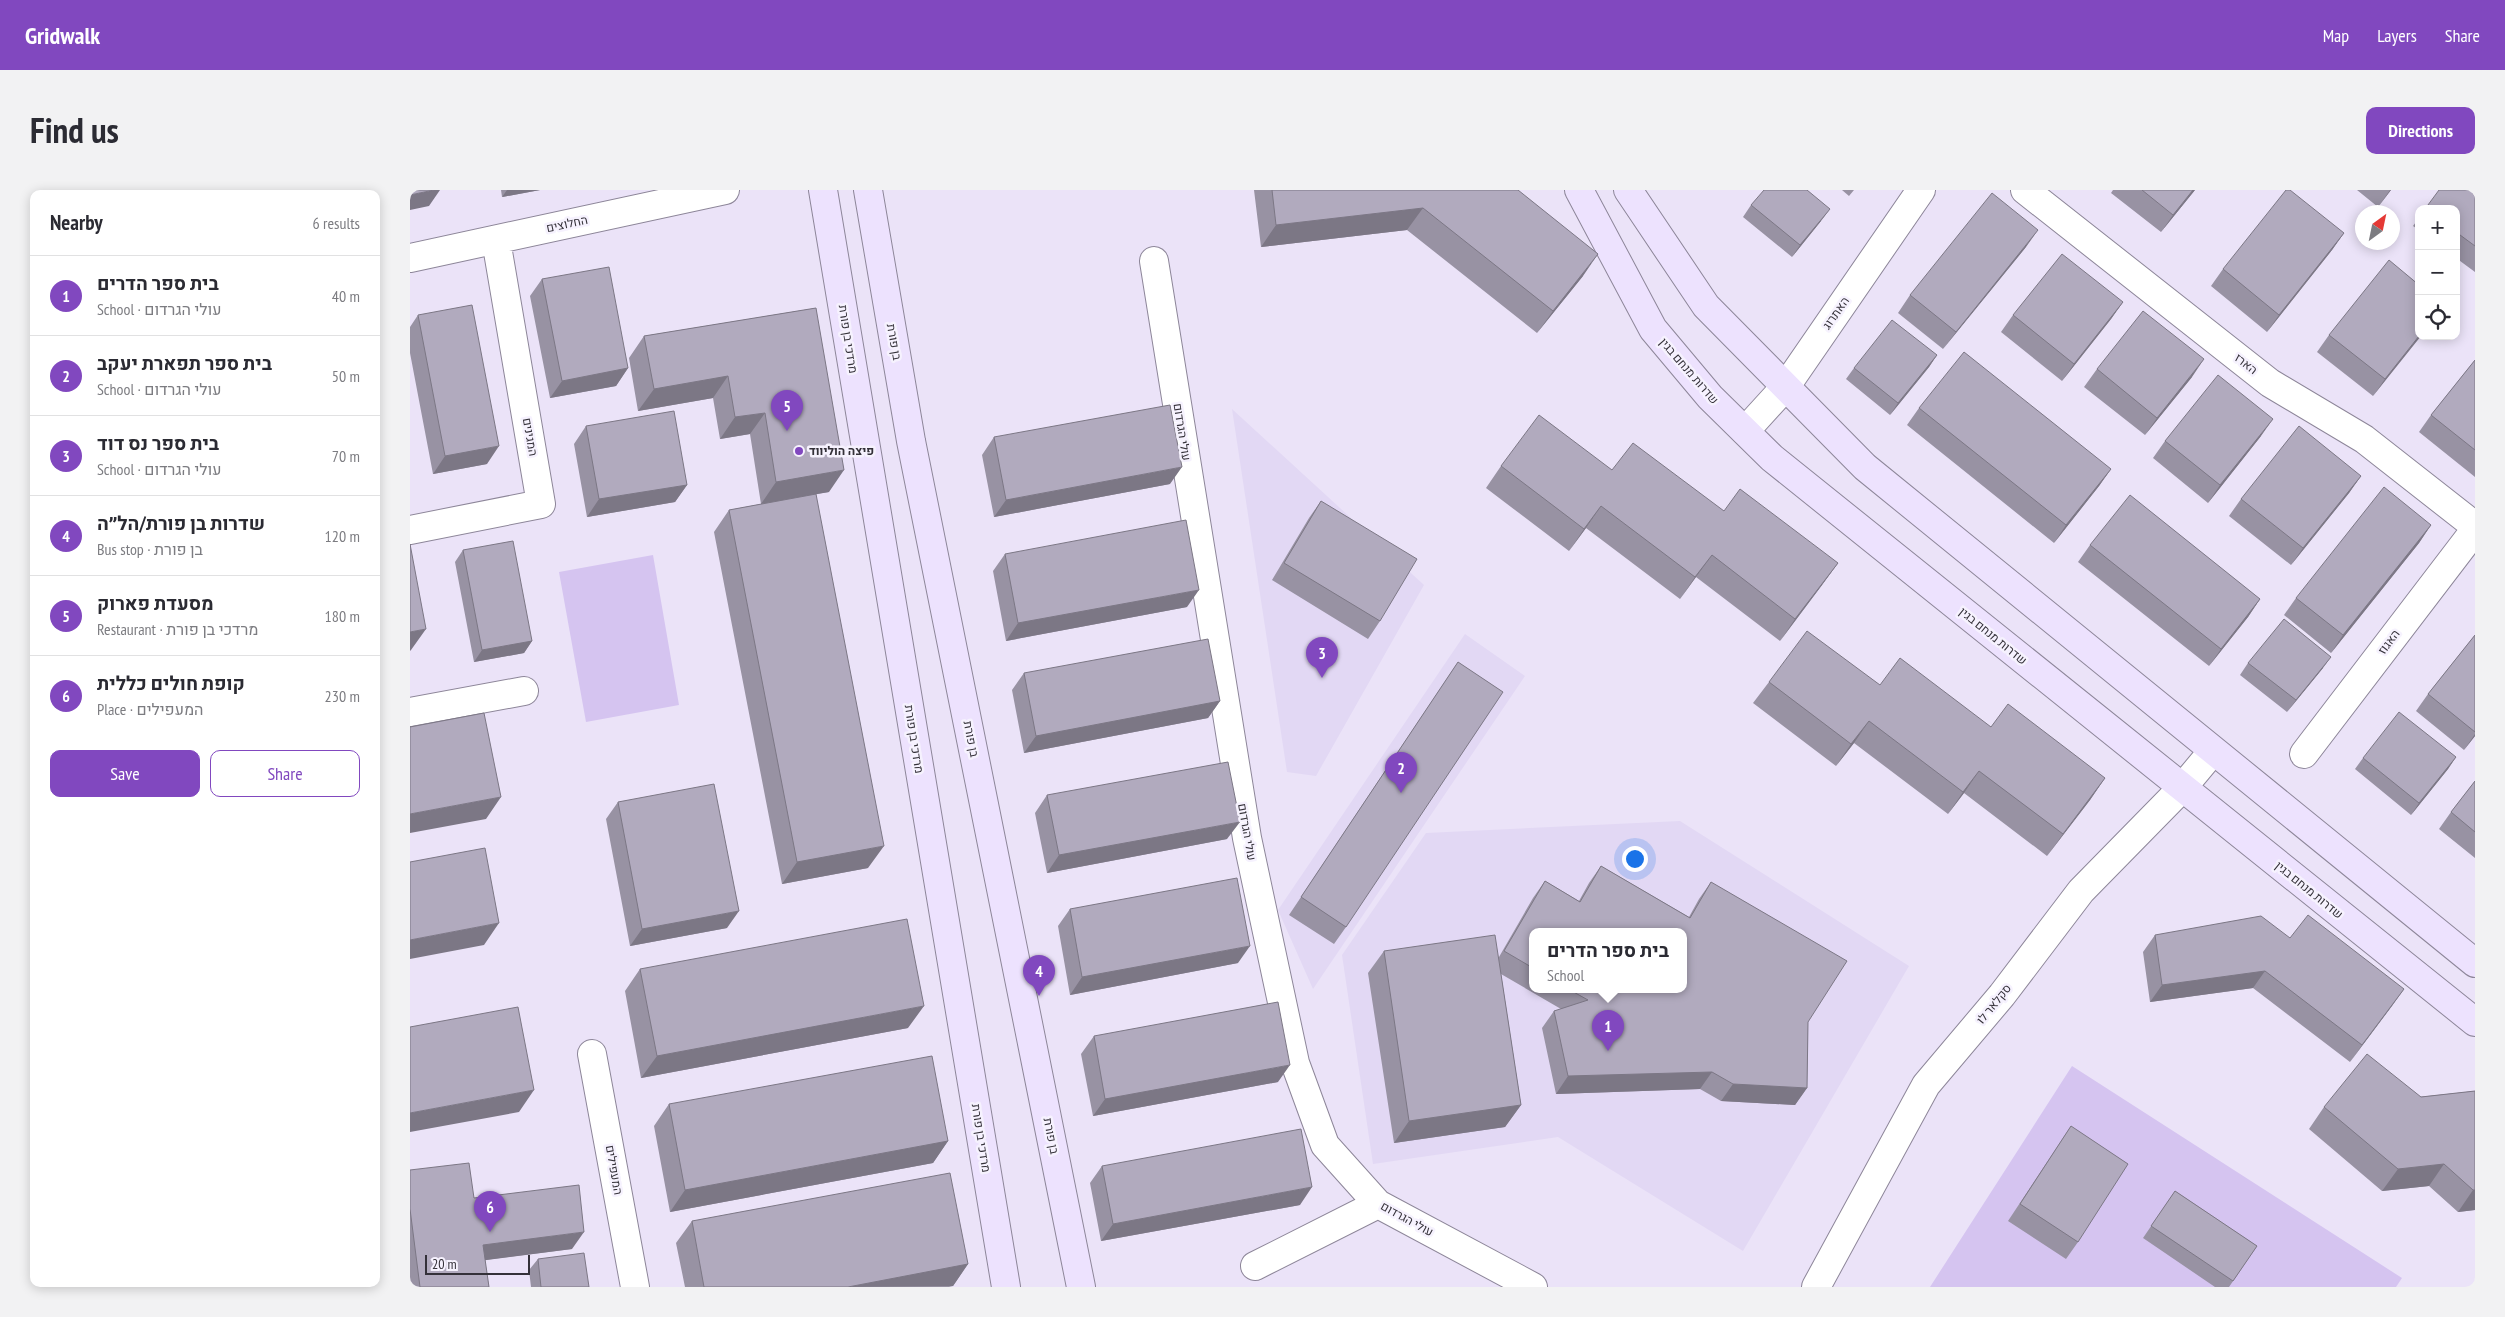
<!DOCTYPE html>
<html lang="en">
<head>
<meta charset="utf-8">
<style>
  body { margin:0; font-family:"PT Sans Narrow",Heebo,sans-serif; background:#f2f2f3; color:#2b2b33 }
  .controls { position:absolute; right:15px; top:15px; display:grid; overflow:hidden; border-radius:10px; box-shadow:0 2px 12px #0003 }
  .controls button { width:45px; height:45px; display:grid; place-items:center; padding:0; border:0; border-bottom:1px solid #e1e1e2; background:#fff; color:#2b2b33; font:25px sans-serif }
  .compass { position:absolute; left:1945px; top:15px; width:45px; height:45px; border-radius:50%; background:#fff; box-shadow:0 2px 12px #0003; rotate:33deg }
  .scale { position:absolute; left:15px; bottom:12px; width:105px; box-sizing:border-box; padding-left:5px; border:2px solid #343139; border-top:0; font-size:14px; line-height:18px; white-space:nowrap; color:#343139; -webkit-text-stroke:4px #f6f2fe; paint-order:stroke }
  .you { position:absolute; left:1224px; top:668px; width:18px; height:18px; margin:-12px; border:4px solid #fff; border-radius:50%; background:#1a73e8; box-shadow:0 0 0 8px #1a73e833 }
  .badge { display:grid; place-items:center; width:32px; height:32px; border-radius:50%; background:#8148bf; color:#fff; font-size:16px; font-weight:700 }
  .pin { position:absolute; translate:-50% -41px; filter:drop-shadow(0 1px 2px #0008) }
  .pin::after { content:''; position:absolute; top:26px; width:18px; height:15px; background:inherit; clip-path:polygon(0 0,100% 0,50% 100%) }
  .popup { position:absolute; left:1119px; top:738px; width:158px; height:65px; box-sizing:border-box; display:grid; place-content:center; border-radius:10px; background:#fff; filter:drop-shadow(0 1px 4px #0005); font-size:16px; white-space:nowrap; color:#7c7c81 }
  .popup b { font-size:19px; color:#2b2b33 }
  .popup::after { content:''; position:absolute; left:50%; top:100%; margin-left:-10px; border:10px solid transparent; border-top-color:#fff }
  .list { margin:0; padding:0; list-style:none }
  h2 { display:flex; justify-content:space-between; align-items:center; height:65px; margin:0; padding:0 20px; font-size:21px }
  h2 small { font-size:16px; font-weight:400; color:#7c7c81 }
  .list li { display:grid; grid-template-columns:32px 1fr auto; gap:15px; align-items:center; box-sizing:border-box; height:80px; padding:0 20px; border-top:1px solid #e1e1e2 }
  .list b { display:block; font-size:19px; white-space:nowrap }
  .list p { margin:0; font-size:16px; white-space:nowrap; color:#7c7c81 }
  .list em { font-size:16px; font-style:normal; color:#7c7c81 }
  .actions { display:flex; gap:10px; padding:15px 20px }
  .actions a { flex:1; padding:11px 0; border:1px solid #8148bf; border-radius:10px; text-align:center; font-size:18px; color:#8148bf }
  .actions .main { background:#8148bf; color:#fff }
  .icon { flex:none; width:28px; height:28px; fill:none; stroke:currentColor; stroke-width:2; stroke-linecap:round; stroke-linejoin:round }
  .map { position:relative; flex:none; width:2065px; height:1097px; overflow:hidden; border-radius:10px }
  header { display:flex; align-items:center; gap:30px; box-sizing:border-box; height:70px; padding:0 25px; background:#8148bf; color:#fff }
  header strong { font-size:24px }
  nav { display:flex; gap:28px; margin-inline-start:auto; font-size:18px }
  .intro { display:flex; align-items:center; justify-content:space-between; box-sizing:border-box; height:120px; padding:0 30px }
  h1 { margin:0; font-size:35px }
  .button { padding:12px 22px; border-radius:10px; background:#8148bf; color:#fff; font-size:18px; font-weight:700 }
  main { display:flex; gap:30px; padding:0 30px }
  aside { flex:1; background:#fff; border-radius:10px; box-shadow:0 2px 12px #0003 }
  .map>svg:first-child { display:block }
  .built { fill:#e2d8f4; fill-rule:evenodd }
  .green { fill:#d5c4f0 }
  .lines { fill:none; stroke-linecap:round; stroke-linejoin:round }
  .street-casing { stroke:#8d8699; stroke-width:30 }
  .secondary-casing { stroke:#8d8699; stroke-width:30 }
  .street { stroke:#fff; stroke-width:28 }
  .secondary { stroke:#ede2fe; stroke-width:28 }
  .wall { fill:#9892a3; fill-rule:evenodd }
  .shaded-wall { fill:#7c7785 }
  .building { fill:#b1aabe; stroke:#7c7785 }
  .poi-dot { fill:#8148bf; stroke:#f6f2fe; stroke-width:2 }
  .labels { text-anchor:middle; stroke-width:5; stroke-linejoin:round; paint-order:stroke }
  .street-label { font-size:12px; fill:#343139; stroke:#f6f2fe }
  .poi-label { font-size:12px; font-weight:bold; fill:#343139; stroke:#f6f2fe; text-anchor:start }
</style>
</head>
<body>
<header>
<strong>Gridwalk</strong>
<nav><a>Map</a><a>Layers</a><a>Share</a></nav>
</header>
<div class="intro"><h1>Find us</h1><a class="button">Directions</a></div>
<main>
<aside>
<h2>Nearby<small>6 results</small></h2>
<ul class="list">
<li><span class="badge">1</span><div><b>בית ספר הדרים</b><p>School · עולי הגרדום</p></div><em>40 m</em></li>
<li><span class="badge">2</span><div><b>בית ספר תפארת יעקב</b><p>School · עולי הגרדום</p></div><em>50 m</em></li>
<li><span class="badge">3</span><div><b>בית ספר נס דוד</b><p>School · עולי הגרדום</p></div><em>70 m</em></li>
<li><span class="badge">4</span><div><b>שדרות בן פורת/הל״ה</b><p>Bus stop · בן פורת</p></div><em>120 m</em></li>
<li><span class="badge">5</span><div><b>מסעדת פארוק</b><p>Restaurant · מרדכי בן פורת</p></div><em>180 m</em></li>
<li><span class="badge">6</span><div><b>קופת חולים כללית</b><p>Place · המעפילים</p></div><em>230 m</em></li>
</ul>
<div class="actions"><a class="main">Save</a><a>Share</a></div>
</aside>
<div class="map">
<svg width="2065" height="1097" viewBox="0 0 2065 1097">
  <rect width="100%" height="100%" fill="#ebe3f8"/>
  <!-- built -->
  <path class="built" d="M 822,219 L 1014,395 L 906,586 L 877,582 Z
    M 1055,444 L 1115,486 L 903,799 L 868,720 Z
    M 1270,631 L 1499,776 L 1333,1061 L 1148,947 L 963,974 L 932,765 L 1016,643 ZM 1123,742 L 1273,742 L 1273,800 L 1123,800 Z"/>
  <!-- green -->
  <path class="green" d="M 243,365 L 269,515 L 176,532 L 149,382 Z
    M 1662,876 L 1992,1088 L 1986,1097 L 1520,1097 Z"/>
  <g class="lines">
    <!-- street casing -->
    <g class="street-casing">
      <path id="street" d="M 1615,0 L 1860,193 L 1954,249 L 2065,336
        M 0,68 L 315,0
        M 744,71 L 837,648 L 885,873 L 915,955 L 968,1014 L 1123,1097
        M 1335,241 L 1376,196 L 1511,0
        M 0,340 L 131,314 L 86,50
        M 0,522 L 114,501
        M 1894,564 L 2065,340
        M 182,864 L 225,1097
        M 845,1076 L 968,1014
        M 1406,1097 L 1516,895 L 1592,805 L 1671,701 L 1772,598 L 1803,561"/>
    </g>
    <!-- secondary casing -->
    <g class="secondary-casing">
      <path id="secondary" d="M 413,0 L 596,1097
        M 458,0 L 501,251 L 671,1097
        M 1169,0 L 1243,139 L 1300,207 L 1362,268 L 2065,832
        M 1218,0 L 1296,116 L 1455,277 L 2065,773"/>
    </g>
    <!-- street -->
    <use href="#street" class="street"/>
    <!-- secondary -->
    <use href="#secondary" class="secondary"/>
  </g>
  <!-- wall -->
  <path class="wall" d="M 91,0 L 130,0 L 92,7 Z
    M 844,0 L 1108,0 L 1173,86 L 1127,143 L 997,40 L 851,57 Z
    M 1432,0 L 1444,0 L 1439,6 Z
    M 1703,0 L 1785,0 L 1751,42 L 1701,3 Z
    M 1947,0 L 1981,0 L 1968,17 Z
    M 2065,0 L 2065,82 L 2046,68 L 2046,19 Z
    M 1341,15 L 1411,31 L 1382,67 L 1333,27 Z
    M 2009,28 L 2009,40 L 2003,36 Z
    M 1934,43 L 1922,60 L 1857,142 L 1801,96 L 1813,79 Z
    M 1616,57 L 1533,159 L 1488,123 L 1500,105 Z
    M 132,89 L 218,178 L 206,196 L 140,208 L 120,106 Z
    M 1713,112 L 1701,129 L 1652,191 L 1591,142 L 1603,125 Z
    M 406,118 L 419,302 L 406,304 L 458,678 L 372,694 L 304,342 L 319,320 L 351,314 L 340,244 L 310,249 L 303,208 L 228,221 L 219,168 L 234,146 Z
    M 8,125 L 77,274 L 23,284 L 0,163 L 0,137 Z
    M 1919,145 L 2009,146 L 1963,206 L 1907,162 Z
    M 1527,165 L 1519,177 L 1480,225 L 1436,189 L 1444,178 Z
    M 2065,170 L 2065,287 L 2009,242 L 2021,225 Z
    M 1687,179 L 1782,187 L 1735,245 L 1674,197 Z
    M 1509,218 L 1701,279 L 1689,296 L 1644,353 L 1497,235 Z
    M 176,236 L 277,295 L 265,312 L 177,327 L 164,254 Z
    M 1851,246 L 1798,313 L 1743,268 L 1755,251 Z
    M 584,247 L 760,294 L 584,327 L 572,265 Z
    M 1091,276 L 1202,280 L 1314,321 L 1428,373 L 1412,395 L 1370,451 L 1286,387 L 1270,409 L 1176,338 L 1159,361 L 1076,298 Z
    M 1951,286 L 1939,303 L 1881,375 L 1819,326 L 1831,309 Z
    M 911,311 L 970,431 L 958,449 L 862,390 L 899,328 Z
    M 2021,335 L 2009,353 L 1921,463 L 1874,425 L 1886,408 Z
    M 1680,355 L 1850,409 L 1838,427 L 1799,476 L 1668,372 Z
    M 53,360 L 122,451 L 114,463 L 64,472 L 45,372 Z
    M 595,364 L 777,417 L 596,451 L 583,381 Z
    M 2065,445 L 2065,546 L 2054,560 L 2006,521 L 2018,504 Z
    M 1048,472 L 936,737 L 924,754 L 879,725 Z
    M 1838,473 L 1913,478 L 1877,522 L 1830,485 Z
    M 614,483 L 810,511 L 798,528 L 614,563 L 602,500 Z
    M 1359,492 L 1470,495 L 1581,537 L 1695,588 L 1680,610 L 1637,666 L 1554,603 L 1538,624 L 1444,553 L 1426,576 L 1343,513 Z
    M 2046,567 L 2038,579 L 2001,625 L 1945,579 L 1953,568 Z
    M 2065,591 L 2065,668 L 2029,639 L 2041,622 Z
    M 637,605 L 817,649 L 637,683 L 625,623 Z
    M 208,612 L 317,738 L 220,756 L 196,629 Z
    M 1191,676 L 1279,727 L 1289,709 L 1301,692 L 1398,832 L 1397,898 L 1385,915 L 1311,911 L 1290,899 L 1146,904 L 1132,838 L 1144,821 L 1151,819 L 1091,784 L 1111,915 L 1095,937 L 984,953 L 958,783 L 974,761 L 1089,767 L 1123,708 L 1135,691 L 1169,711 L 1179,693 ZM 1123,742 L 1273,800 L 1123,800 Z
    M 660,719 L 828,773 L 660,805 L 648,736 Z
    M 1745,745 L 1880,748 L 1994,799 L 1940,872 L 1843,798 L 1740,812 L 1733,762 Z
    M 230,779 L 498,838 L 231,888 L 215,801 Z
    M 684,846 L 868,892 L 683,926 L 671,864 Z
    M 2065,901 L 2065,1020 L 2048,1022 L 2019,996 L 1972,1001 L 1899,939 L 1914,917 Z
    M 259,914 L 538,951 L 523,973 L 260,1022 L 244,936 Z
    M 1661,936 L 1668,1052 L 1656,1069 L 1598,1031 Z
    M 692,976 L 890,1015 L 691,1051 L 680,993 Z
    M 0,980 L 64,1008 L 162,1059 L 75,1070 L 79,1097 L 0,1097 Z
    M 1765,1001 L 1847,1056 L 1819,1097 L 1805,1097 L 1733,1048 Z
    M 282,1031 L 558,1074 L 543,1096 L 539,1097 L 275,1097 L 266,1053 Z
    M 128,1069 L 179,1097 L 121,1097 L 119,1080 Z"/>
  <!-- shaded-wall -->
  <path class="shaded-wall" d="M 24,0 L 30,0 L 19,16 L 0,20 L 0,5 Z
    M 97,0 L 130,0 L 92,7 Z
    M 1783,0 L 1785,0 L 1751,42 L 1763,25 Z
    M 1980,0 L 1981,0 L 1968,17 Z
    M 1013,18 L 997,40 L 851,57 L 866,35 Z
    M 1420,19 L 1411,31 L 1382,67 L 1390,55 Z
    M 1628,40 L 1616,57 L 1533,159 L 1546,142 Z
    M 1934,43 L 1922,60 L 1857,142 L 1869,125 Z
    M 1188,64 L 1173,86 L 1127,143 L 1143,121 Z
    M 1713,112 L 1701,129 L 1652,191 L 1664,174 Z
    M 2009,146 L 2011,146 L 1963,206 L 1975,189 Z
    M 1527,165 L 1519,177 L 1480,225 L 1488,213 Z
    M 1794,169 L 1782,187 L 1735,245 L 1747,228 Z
    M 218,178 L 206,196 L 140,208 L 152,191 Z
    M 318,186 L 303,208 L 228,221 L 244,199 Z
    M 355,223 L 340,244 L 310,249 L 325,227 Z
    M 1863,229 L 1851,246 L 1798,313 L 1810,295 Z
    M 89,256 L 77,274 L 23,284 L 35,266 Z
    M 772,277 L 760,294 L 584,327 L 596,310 Z
    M 1701,279 L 1689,296 L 1644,353 L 1656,335 Z
    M 434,280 L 419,302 L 351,314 L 366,292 Z
    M 1951,286 L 1939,303 L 1881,375 L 1893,358 Z
    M 277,295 L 265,312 L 177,327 L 189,309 Z
    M 1191,316 L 1176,338 L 1159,361 L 1174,339 Z
    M 2021,335 L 2009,353 L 1921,463 L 1933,445 Z
    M 1302,365 L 1270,409 L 1285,387 Z
    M 1428,373 L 1412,395 L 1370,451 L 1385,429 Z
    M 789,400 L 777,417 L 596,451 L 608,433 Z
    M 1850,409 L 1838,427 L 1799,476 L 1811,459 Z
    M 16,439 L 1,460 L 0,461 L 0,442 Z
    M 122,451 L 114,463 L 64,472 L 72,460 Z
    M 1921,467 L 1913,478 L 1877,522 L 1886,510 Z
    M 810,511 L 798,528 L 614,563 L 626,546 Z
    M 1459,531 L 1444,553 L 1426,576 L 1441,554 Z
    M 2065,544 L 2065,546 L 2054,560 Z
    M 2046,567 L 2038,579 L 2001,625 L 2009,613 Z
    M 1569,581 L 1554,603 L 1538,624 L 1553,602 Z
    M 1695,588 L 1680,610 L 1637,666 L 1653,644 Z
    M 91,607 L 76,629 L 0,643 L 0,624 Z
    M 830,632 L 817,649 L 637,683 L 649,665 Z
    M 474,656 L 458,678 L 372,694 L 387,672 Z
    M 329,721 L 317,738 L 220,756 L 232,739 Z
    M 89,733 L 74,755 L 0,769 L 0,750 Z
    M 840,756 L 828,773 L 660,805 L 672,787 Z
    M 1855,781 L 1843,798 L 1740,812 L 1752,795 Z
    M 1994,799 L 1982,816 L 1940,872 L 1952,855 Z
    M 514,816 L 498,838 L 231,888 L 247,866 Z
    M 880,875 L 868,892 L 683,926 L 695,909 Z
    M 1302,882 L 1290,899 L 1146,904 L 1158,886 Z
    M 1323,894 L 1397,898 L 1385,915 L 1311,911 Z
    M 124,900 L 109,922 L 0,942 L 0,923 Z
    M 1111,915 L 1095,937 L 984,953 L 999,931 Z
    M 538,951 L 523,973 L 260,1022 L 275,1000 Z
    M 2034,974 L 2019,996 L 1972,1001 L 1988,979 Z
    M 902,997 L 890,1015 L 691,1051 L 703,1034 Z
    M 2063,1000 L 2065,1000 L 2065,1020 L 2048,1022 Z
    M 174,1042 L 162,1059 L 61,1072 L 73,1055 Z
    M 558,1074 L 543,1096 L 438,1097 Z"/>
  <!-- building -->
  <path class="building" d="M 0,0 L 24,0 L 0,5 Z
    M 862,0 L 1108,0 L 1188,64 L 1143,121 L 1013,18 L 866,35 Z
    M 1354,0 L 1397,0 L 1420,19 L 1390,55 L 1341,15 Z
    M 1732,0 L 1783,0 L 1763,25 Z
    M 1876,0 L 1880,0 L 1934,43 L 1869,125 L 1813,79 Z
    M 2029,0 L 2065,0 L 2065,56 L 2046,42 L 2046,19 L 2015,19 Z
    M 1582,3 L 1628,40 L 1546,142 L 1500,105 Z
    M 1652,64 L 1713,112 L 1664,174 L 1603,125 Z
    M 1979,70 L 2009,95 L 2009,146 L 1975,189 L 1919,145 Z
    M 199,77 L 218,178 L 152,191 L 132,89 Z
    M 62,115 L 89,256 L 35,266 L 8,125 Z
    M 406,118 L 434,280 L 366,292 L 355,223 L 325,227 L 318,186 L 244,199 L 234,146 Z
    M 1733,121 L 1794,169 L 1747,228 L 1687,179 Z
    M 1482,130 L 1527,165 L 1488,213 L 1444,178 Z
    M 1554,162 L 1701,279 L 1656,335 L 1509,218 Z
    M 2065,170 L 2065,260 L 2021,225 Z
    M 1808,185 L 1863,229 L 1810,295 L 1755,251 Z
    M 760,215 L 772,277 L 596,310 L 584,247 Z
    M 264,221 L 277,295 L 189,309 L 176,236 Z
    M 1129,225 L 1202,280 L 1223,253 L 1314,321 L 1330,299 L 1428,373 L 1385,429 L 1302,365 L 1285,387 L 1191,316 L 1174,339 L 1091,276 Z
    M 1889,236 L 1951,286 L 1893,358 L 1831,309 Z
    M 1974,297 L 2021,335 L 1933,445 L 1886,408 Z
    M 406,304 L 474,656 L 387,672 L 319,320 Z
    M 1720,305 L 1850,409 L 1811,459 L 1680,355 Z
    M 911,311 L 1007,369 L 970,431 L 874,373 Z
    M 776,330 L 789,400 L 608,433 L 595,364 Z
    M 103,351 L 122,451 L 72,460 L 53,360 Z
    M 0,354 L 16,439 L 0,442 Z
    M 1874,429 L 1921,467 L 1886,510 L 1838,473 Z
    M 1397,441 L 1470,495 L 1490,468 L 1581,537 L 1598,514 L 1695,588 L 1653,644 L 1569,581 L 1553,602 L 1459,531 L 1441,554 L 1359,492 Z
    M 2065,445 L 2065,542 L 2018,504 Z
    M 798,449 L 810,511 L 626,546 L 614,483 Z
    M 1048,472 L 1093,502 L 936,737 L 891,707 Z
    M 1989,522 L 2046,567 L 2009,613 L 1953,568 Z
    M 74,523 L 91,607 L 0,624 L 0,537 Z
    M 818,572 L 830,632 L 649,665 L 637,605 Z
    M 2065,591 L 2065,642 L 2041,622 Z
    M 304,594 L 329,721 L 232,739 L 208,612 Z
    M 75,658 L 89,733 L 0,750 L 0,672 Z
    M 1191,676 L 1280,728 L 1301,692 L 1437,771 L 1398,832 L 1397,898 L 1323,894 L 1302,882 L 1158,886 L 1144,821 L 1178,810 L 1160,800 L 1273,800 L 1273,742 L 1123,742 L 1123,778 L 1094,761 L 1135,691 L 1170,712 Z
    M 827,688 L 840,756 L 672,787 L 660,719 Z
    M 1898,725 L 1994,799 L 1952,855 L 1855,781 L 1752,795 L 1745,745 L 1851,726 L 1880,748 Z
    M 497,729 L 514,816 L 247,866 L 230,779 Z
    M 1085,745 L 1111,915 L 999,931 L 974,761 Z
    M 868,812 L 880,875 L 695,909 L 684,846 Z
    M 108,817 L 124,900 L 0,923 L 0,837 Z
    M 1957,864 L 2011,907 L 2065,901 L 2065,1000 L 2063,1000 L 2034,974 L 1988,979 L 1914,917 Z
    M 522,866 L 538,951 L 275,1000 L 259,914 Z
    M 1661,936 L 1718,974 L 1668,1052 L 1610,1014 Z
    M 891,939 L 902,997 L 703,1034 L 692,976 Z
    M 59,973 L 64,1008 L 169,995 L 174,1042 L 73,1055 L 79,1097 L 10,1097 L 0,1019 L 0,980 Z
    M 540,983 L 558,1074 L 438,1097 L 294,1097 L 282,1031 Z
    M 1765,1001 L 1847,1056 L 1823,1091 L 1741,1036 Z
    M 174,1063 L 179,1097 L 131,1097 L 128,1069 Z"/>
  <!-- markers -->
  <circle class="poi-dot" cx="389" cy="261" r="5"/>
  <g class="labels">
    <!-- street labels -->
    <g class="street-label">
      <text transform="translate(157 34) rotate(-12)" y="4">החלוצים</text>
      <text transform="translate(1426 123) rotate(-55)" y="4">האתרוג</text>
      <text transform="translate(438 149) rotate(81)" y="4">מרדכי בן פורת</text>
      <text transform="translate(484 152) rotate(80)" y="4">בן פורת</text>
      <text transform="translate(1836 174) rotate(38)" y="4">הארז</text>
      <text transform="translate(1279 181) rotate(49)" y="4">שדרות מנחם בגין</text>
      <text transform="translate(772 242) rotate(81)" y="4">עולי הגרדום</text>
      <text transform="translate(120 247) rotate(80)" y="4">המגינים</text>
      <text transform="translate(1583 446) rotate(39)" y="4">שדרות מנחם בגין</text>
      <text transform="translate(1979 452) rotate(-53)" y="4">האגוז</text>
      <text transform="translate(504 549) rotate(81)" y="4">מרדכי בן פורת</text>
      <text transform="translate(561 549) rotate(79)" y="4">בן פורת</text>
      <text transform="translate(837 642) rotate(80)" y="4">עולי הגרדום</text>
      <text transform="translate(1899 700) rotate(39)" y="4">שדרות מנחם בגין</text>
      <text transform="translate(1584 814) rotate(-51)" y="4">סקלאר לו</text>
      <text transform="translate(641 946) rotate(79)" y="4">בן פורת</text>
      <text transform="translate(571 948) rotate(81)" y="4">מרדכי בן פורת</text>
      <text transform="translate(204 980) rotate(80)" y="4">המעפילים</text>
      <text transform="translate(997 1029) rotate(29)" y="4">עולי הגרדום</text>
    </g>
    <!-- poi labels -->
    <g class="poi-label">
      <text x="399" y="265">פיצה הוליווד</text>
    </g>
  </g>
</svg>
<div class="controls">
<button>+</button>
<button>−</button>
<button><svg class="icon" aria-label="locate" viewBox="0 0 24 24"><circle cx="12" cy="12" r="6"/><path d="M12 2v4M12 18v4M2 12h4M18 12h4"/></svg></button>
</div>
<svg class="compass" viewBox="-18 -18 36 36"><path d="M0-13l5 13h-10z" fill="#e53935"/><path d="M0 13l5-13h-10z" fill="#7c7c81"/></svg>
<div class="scale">20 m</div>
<div class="you"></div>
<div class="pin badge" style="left:1198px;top:861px">1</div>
<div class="popup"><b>בית ספר הדרים</b>School</div>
<div class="pin badge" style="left:991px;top:603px">2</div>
<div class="pin badge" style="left:912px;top:488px">3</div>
<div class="pin badge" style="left:629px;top:806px">4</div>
<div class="pin badge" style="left:377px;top:241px">5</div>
<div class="pin badge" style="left:80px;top:1042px">6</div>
</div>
</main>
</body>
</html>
